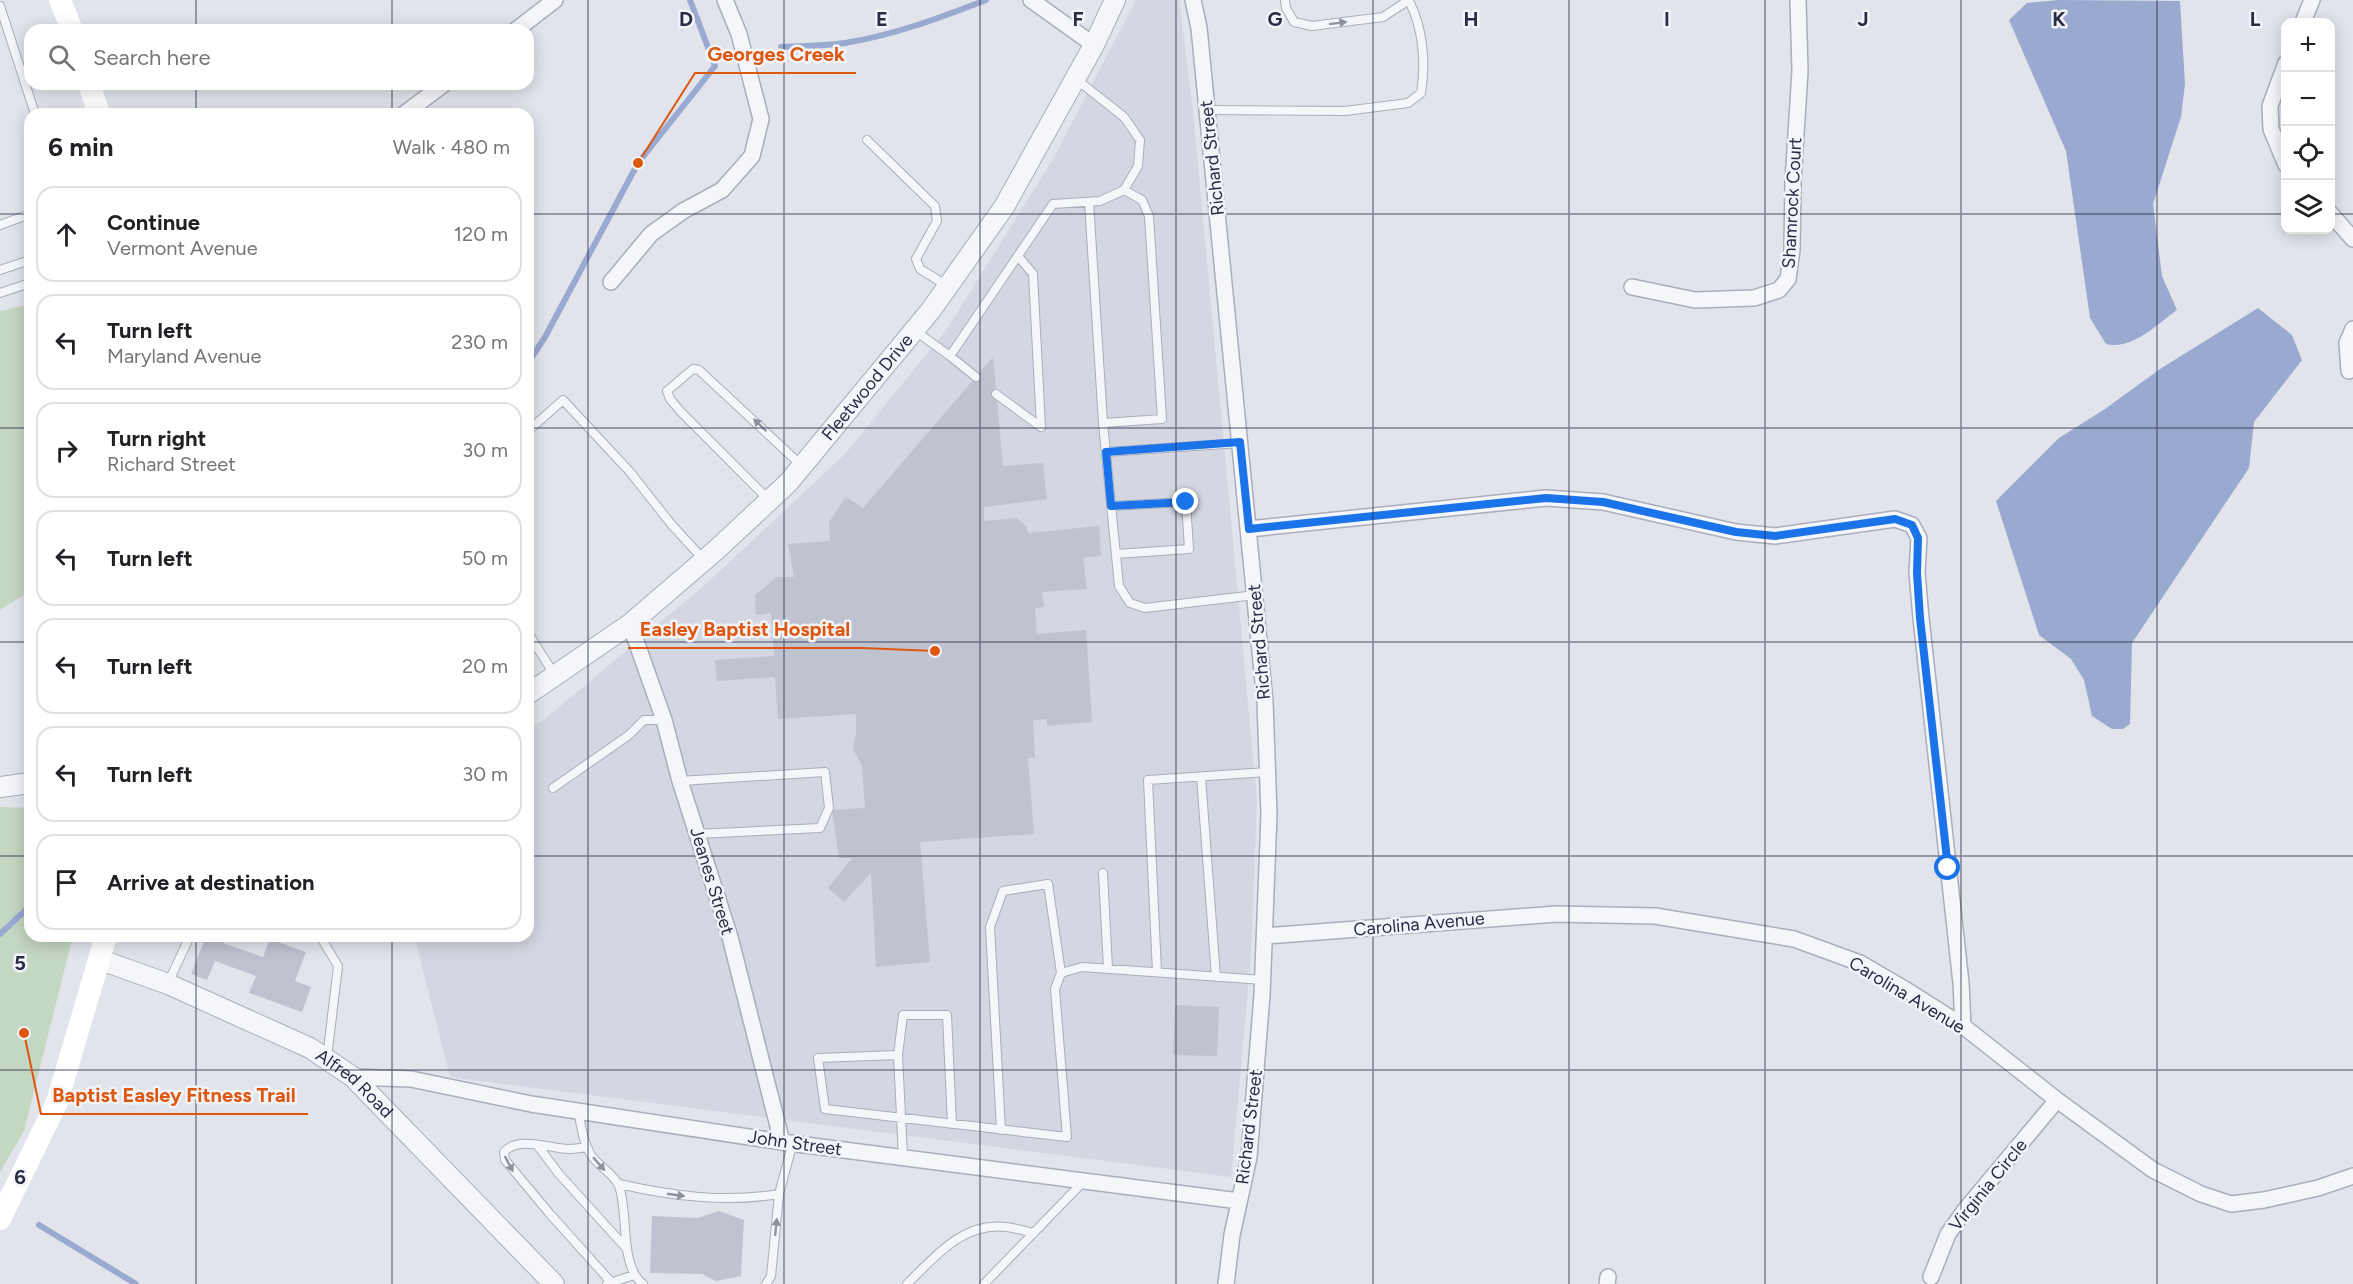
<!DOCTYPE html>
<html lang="en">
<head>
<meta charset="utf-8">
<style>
  body { margin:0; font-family:Figtree,sans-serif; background:#f6f6f6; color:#202124 }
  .controls { position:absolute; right:18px; top:18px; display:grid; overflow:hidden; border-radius:12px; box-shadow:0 3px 15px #0003 }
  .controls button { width:54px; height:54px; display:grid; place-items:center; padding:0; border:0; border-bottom:2px solid #e0e0e0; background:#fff; color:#202124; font:30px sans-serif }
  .stop { position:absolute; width:18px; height:18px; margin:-14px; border:4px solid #1a73e8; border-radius:50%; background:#fff }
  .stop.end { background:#1a73e8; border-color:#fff; box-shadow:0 2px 6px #0008 }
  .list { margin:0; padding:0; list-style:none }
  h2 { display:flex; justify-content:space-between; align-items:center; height:78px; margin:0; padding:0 24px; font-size:26px }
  h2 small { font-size:20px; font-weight:400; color:#757577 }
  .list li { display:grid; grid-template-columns:39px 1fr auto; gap:18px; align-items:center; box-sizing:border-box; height:96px; margin:0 12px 12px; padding:0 12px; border:2px solid #e0e0e0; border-radius:18px }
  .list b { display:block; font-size:22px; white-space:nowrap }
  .list p { margin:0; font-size:20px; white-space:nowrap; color:#757577 }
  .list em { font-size:20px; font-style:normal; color:#757577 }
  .icon { flex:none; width:33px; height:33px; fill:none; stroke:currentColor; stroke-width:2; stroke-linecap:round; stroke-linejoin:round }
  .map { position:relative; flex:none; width:2353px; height:1284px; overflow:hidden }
  .search { position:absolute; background:#fff; box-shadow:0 3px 15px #0003; left:24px; top:24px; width:510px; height:66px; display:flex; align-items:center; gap:15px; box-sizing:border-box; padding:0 21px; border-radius:18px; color:#757577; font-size:22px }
  .panel { position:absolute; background:#fff; box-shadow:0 3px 15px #0003; left:24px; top:108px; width:510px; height:834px; border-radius:18px }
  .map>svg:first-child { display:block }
  .built { fill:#d4d6e1 }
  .green { fill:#c4d7c2 }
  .water { fill:#9aa9d0 }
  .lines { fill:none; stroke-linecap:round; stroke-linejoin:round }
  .stream { stroke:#9aa9d0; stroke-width:6 }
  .building { fill:#bfc2cf }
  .service-casing { stroke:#aaadba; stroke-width:10 }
  .minor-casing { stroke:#aaadba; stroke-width:18 }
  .tertiary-casing { stroke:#aaadba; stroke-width:22 }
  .service { stroke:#f5f6fa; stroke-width:8 }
  .minor { stroke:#f5f6fa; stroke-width:15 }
  .tertiary { stroke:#f5f6fa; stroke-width:20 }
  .secondary { stroke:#fff; stroke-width:22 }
  .oneway { fill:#8e92a0 }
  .route { stroke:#1a73e8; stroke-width:8 }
  .grid { fill:none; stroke:#282d46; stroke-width:1.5; stroke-opacity:0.55 }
  .labels { text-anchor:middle; stroke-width:5; stroke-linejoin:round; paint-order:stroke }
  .street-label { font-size:18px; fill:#282d46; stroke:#f2f4f9 }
  .grid-label { font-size:20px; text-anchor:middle; font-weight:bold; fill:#282d46; stroke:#f2f4f9; stroke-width:5; stroke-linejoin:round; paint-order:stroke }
  .leader { fill:none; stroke:#de570f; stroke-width:2 }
  .callout-dot { fill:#de570f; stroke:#f2f4f9; stroke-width:2 }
  .callout-label { font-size:20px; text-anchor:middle; font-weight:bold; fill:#de570f; stroke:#f2f4f9; stroke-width:5; stroke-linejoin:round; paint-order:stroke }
</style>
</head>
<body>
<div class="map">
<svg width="2353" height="1284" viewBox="0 0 2353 1284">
  <rect width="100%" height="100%" fill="#e2e4ec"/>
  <!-- built -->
  <path class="built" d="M 1136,0 L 1179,0 L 1193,111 L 1257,800 L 1251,956 L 1231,1177 L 450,1077 L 414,936 L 528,936 L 528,730 L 545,719 L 707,583 L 845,454 L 947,329 L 1053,159 Z"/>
  <!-- green -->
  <path class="green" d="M 30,304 L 30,591 L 0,610 L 0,311 Z
    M 0,807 L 30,808 L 30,936 L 73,936 L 24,1131 L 0,1172 Z"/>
  <!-- water -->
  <path class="water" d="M 2058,0 L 2180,1 L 2185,84 L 2181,117 L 2153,204 L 2162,276 L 2177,310 C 2157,324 2133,350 2106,344 L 2090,318 L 2066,151 L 2009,20 L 2027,3 Z
    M 2258,308 L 2292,335 L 2302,360 L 2254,422 L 2249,468 L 2132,643 L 2130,724 L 2123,729 L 2112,729 L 2092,716 L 2084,680 L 2071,659 L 2039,635 L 1996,501 L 2059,438 L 2105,409 L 2160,369 Z"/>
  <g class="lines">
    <!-- stream -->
    <path class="stream" d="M 781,47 C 802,46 824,46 845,43 C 894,35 940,18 986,0
      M 528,363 L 545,337 L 638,163 L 715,66 L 690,0
      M 0,934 L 30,906
      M 39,1225 L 136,1284"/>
  </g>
  <!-- building -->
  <path class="building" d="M 993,357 L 1003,466 L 1043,463 L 1047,499 L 984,507 L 984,521 L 1017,518 L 1026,526 L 1028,533 L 1099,526 L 1101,556 L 1083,558 L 1087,589 L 1042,592 L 1044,607 L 1035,608 L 1037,634 L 1086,630 L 1092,722 L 1047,726 L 1047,719 L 1033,720 L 1035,758 L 1028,758 L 1034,834 L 920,842 L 930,962 L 876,967 L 871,873 L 844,902 L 828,888 L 852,858 L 839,858 L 832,810 L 865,808 L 862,766 L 853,749 L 856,732 L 856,714 L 778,719 L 775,677 L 717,681 L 715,660 L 774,656 L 771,613 L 756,615 L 755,595 L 777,577 L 794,577 L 788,544 L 830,541 L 829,522 L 846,497 L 863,508 Z
    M 206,936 L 226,936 L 223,943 L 263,957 L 270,939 L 306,952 L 295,981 L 311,987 L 302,1012 L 249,993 L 256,976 L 215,961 L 207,980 L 191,974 Z
    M 1175,1005 L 1219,1007 L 1217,1056 L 1173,1055 Z
    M 719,1211 L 744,1220 L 741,1276 L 716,1281 L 702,1274 L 650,1273 L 652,1216 L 698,1218 Z"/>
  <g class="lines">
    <!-- service casing -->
    <g class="service-casing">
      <path id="service" d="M 1285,0 L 1286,8 L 1294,22 L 1312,26 L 1383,17 L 1409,0
        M 0,6 L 35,114
        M 1207,110 L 1345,111 L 1408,103 L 1421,93 C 1426,62 1423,28 1409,1
        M 867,140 L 935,206 L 937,221 L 916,259 L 920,269 L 946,285
        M 1089,202 L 1103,423 L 1162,419 L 1149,216 L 1142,200 L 1124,190
        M 0,225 L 30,214
        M 0,270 L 30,260
        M 0,293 L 30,283
        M 914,330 L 950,356 L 1053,204 L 1100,201 L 1124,190 L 1138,166 L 1140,140 L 1124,117 L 1076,79
        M 950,356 L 976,377
        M 996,394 L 1041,427 L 1033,274 L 1018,256
        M 1103,423 L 1119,586 L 1130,603 L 1145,608 L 1255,595
        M 528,431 L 563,400 L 630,472 L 671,524 L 704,560
        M 1106,452 L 1240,443
        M 769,500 L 681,412 L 670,399 L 667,391 L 693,369 L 699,370 L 801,465
        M 1111,506 L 1186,502 L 1189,549 L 1116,554
        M 528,633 L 554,674
        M 1201,777 L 1216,977
        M 680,781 L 825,772 L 829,808 L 820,828 L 697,834
        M 553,788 L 629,735 L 644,720 L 664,720
        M 1103,873 L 1108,969
        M 320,936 L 338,966 L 327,1058
        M 1157,972 L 1148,780 L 1267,772
        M 168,983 L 190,936
        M 898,1055 L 903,1015 L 947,1015 L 952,1124
        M 578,1110 C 581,1126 583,1142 591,1155 C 598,1166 615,1175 619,1186 C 629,1213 619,1266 643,1284
        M 1001,1130 L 990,927 L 1003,891 L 1048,884 L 1061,973
        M 538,1146 L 559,1174 L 627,1249
        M 587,1147 C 581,1148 574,1149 568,1149 C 549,1148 518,1136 504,1152 L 505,1160 L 550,1214 L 611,1282
        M 903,1157 L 898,1055 L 818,1058 L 825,1109 C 906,1118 986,1128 1067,1137 L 1055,989 L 1061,973 L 1082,967 L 1263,980
        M 619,1184 C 672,1196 725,1203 779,1194
        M 607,1284 L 634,1275
        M 766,1284 L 771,1276 L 779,1194 L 793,1142
        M 907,1284 C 935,1257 962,1222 1006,1227 C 1015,1228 1025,1231 1034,1233
        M 984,1284 L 1083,1182"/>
    </g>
    <!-- minor casing -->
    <g class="minor-casing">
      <path id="minor" d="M 1031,0 L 1094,45
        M 1193,0 L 1199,28 L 1265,702 L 1269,814 L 1262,995 L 1249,1157 L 1232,1235 L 1226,1284
        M 2303,22 L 2312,0
        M 516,30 L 555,0
        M 2286,63 L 2270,106 L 2271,129 L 2286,165
        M 404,114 L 444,84
        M 2330,213 L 2353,239
        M 611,282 L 651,234 L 683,211 L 722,190 L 752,156 L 761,119 L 739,34 L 725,0
        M 1632,287 L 1695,300 L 1754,298 L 1779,290 L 1788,279 L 1792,250 L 1793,181 L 1800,71 L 1798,0
        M 2349,371 L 2347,343 L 2353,329
        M 1249,529 L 1546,498 L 1603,502 L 1736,532 L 1775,536 L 1895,519 L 1912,525 L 1919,538 L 1917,573 L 1921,618 L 1961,983 L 1963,1026
        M 630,624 L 664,720 L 680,781 L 730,937 L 782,1142
        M 1265,936 L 1556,914 L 1655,916 L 1794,939 L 1860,963 L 1908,991 L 1963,1026 L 2057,1100 L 2153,1170 L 2201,1194 L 2231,1204 L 2264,1200 L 2318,1188 L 2353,1176
        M 353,1077 L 411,1079 L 531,1104 L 782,1142 L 1239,1201
        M 1931,1277 L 1948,1234 L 1965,1210 L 2057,1100
        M 1607,1284 L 1608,1277"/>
    </g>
    <!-- tertiary casing -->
    <g class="tertiary-casing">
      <g id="tertiary">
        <path id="s1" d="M 528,694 L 630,624 L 715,551 L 788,483 L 931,310 L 1004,207 L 1094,45 L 1115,0"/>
        <path d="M 0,787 L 30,783"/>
        <path id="s2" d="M 101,960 L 168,984 L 310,1048 L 353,1077 L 554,1284"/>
      </g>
    </g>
    <!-- service -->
    <use href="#service" class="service"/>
    <!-- minor -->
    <use href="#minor" class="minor"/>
    <!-- tertiary -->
    <use href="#tertiary" class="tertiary"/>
    <!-- secondary -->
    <path class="secondary" d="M 60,0 L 72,30
      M 89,84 L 99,114
      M 0,1219 L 57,1102 L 106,936"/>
  </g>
  <!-- one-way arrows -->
  <defs><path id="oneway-solid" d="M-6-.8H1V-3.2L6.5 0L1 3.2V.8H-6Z" transform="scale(1.5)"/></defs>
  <g class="oneway">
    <use href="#oneway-solid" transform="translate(1338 23) rotate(-7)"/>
    <use href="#oneway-solid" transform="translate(760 425) rotate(-136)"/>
    <use href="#oneway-solid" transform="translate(509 1164) rotate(62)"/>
    <use href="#oneway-solid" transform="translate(599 1164) rotate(49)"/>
    <use href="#oneway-solid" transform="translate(676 1195) rotate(8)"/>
    <use href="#oneway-solid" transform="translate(776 1227) rotate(-84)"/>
  </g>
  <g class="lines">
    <!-- route -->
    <path class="route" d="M 1186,502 L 1111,506 L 1106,452 L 1240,442 L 1249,529 L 1546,498 L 1603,502 L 1736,532 L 1775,536 L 1895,519 L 1912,525 L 1918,538 L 1917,573 L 1920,618 L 1948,868"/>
  </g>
  <!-- grid -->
  <path class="grid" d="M 196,0 L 196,30M 392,0 L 392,30M 588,0 L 588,1284M 784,0 L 784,1284M 980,0 L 980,1284M 1176,0 L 1176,1284M 1373,0 L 1373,1284M 1569,0 L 1569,1284M 1765,0 L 1765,1284M 1961,0 L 1961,1284M 2157,0 L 2157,1284M 196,84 L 196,114M 392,84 L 392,114M 0,214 L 30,214M 528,214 L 2286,214M 2330,214 L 2353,214M 0,428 L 30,428M 528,428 L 2353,428M 0,642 L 30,642M 528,642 L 2353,642M 0,856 L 30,856M 528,856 L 2353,856M 196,936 L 196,1284M 392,936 L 392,1284M 0,1070 L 2353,1070"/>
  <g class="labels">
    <!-- street labels -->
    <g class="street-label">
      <text transform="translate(1212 158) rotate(-96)" y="6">Richard Street</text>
      <text transform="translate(1792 203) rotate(-87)" y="6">Shamrock Court</text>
      <text dy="6" stroke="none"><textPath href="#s1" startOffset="460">Fleetwood Drive</textPath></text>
      <text transform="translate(1259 642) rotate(-95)" y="6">Richard Street</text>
      <text transform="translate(712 881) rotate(73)" y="6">Jeanes Street</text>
      <text transform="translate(1419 924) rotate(-5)" y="6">Carolina Avenue</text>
      <text transform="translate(1907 995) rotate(31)" y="6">Carolina Avenue</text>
      <text dy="6" stroke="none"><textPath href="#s2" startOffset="284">Alfred Road</textPath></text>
      <text transform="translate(1249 1127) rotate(-83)" y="6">Richard Street</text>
      <text transform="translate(795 1143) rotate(8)" y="6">John Street</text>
      <text transform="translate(1988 1185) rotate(-51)" y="6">Virginia Circle</text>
    </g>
  </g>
  <g class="grid-label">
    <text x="686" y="26">D</text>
    <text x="882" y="26">E</text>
    <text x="1078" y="26">F</text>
    <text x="1275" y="26">G</text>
    <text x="1471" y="26">H</text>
    <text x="1667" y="26">I</text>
    <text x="1863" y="26">J</text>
    <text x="2059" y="26">K</text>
    <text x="2255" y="26">L</text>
    <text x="20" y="970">5</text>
    <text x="20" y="1184">6</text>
  </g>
  <!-- callouts -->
  <path class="leader" d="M638 163L695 73H856M935 651L862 648H628M24 1033L41 1114H308"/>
  <g class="callout-dot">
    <circle cx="638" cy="163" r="6"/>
    <circle cx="935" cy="651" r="6"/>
    <circle cx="24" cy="1033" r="6"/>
  </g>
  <g class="callout-label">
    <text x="776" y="61">Georges Creek</text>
    <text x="745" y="636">Easley Baptist Hospital</text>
    <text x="174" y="1102">Baptist Easley Fitness Trail</text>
  </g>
</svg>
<div class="controls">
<button>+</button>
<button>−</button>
<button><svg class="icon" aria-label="locate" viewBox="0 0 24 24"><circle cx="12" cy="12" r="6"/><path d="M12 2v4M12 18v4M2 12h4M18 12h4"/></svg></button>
<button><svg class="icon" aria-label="layers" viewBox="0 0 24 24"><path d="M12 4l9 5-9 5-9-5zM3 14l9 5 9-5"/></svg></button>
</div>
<div class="stop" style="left:1948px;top:868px"></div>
<div class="stop end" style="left:1186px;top:502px"></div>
<div class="search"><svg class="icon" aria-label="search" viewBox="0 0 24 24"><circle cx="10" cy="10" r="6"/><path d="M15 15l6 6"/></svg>Search here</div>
<section class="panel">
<h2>6 min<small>Walk · 480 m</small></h2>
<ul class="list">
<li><svg class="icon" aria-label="ahead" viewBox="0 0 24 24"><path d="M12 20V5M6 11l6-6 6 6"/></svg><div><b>Continue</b><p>Vermont Avenue</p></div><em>120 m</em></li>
<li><svg class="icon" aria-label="left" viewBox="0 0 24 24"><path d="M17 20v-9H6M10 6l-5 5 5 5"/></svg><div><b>Turn left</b><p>Maryland Avenue</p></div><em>230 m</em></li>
<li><svg class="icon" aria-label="right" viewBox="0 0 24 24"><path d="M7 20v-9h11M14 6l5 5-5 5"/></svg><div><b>Turn right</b><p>Richard Street</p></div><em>30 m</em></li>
<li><svg class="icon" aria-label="left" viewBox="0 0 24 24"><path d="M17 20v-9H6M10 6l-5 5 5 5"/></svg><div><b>Turn left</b></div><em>50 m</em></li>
<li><svg class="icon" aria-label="left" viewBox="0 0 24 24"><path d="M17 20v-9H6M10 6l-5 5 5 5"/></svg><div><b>Turn left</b></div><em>20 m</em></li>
<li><svg class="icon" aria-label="left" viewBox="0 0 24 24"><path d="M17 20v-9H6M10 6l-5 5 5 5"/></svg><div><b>Turn left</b></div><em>30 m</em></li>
<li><svg class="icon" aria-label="arrive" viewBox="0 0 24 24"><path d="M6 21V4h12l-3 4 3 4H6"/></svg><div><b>Arrive at destination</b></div></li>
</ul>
</section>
</div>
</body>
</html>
